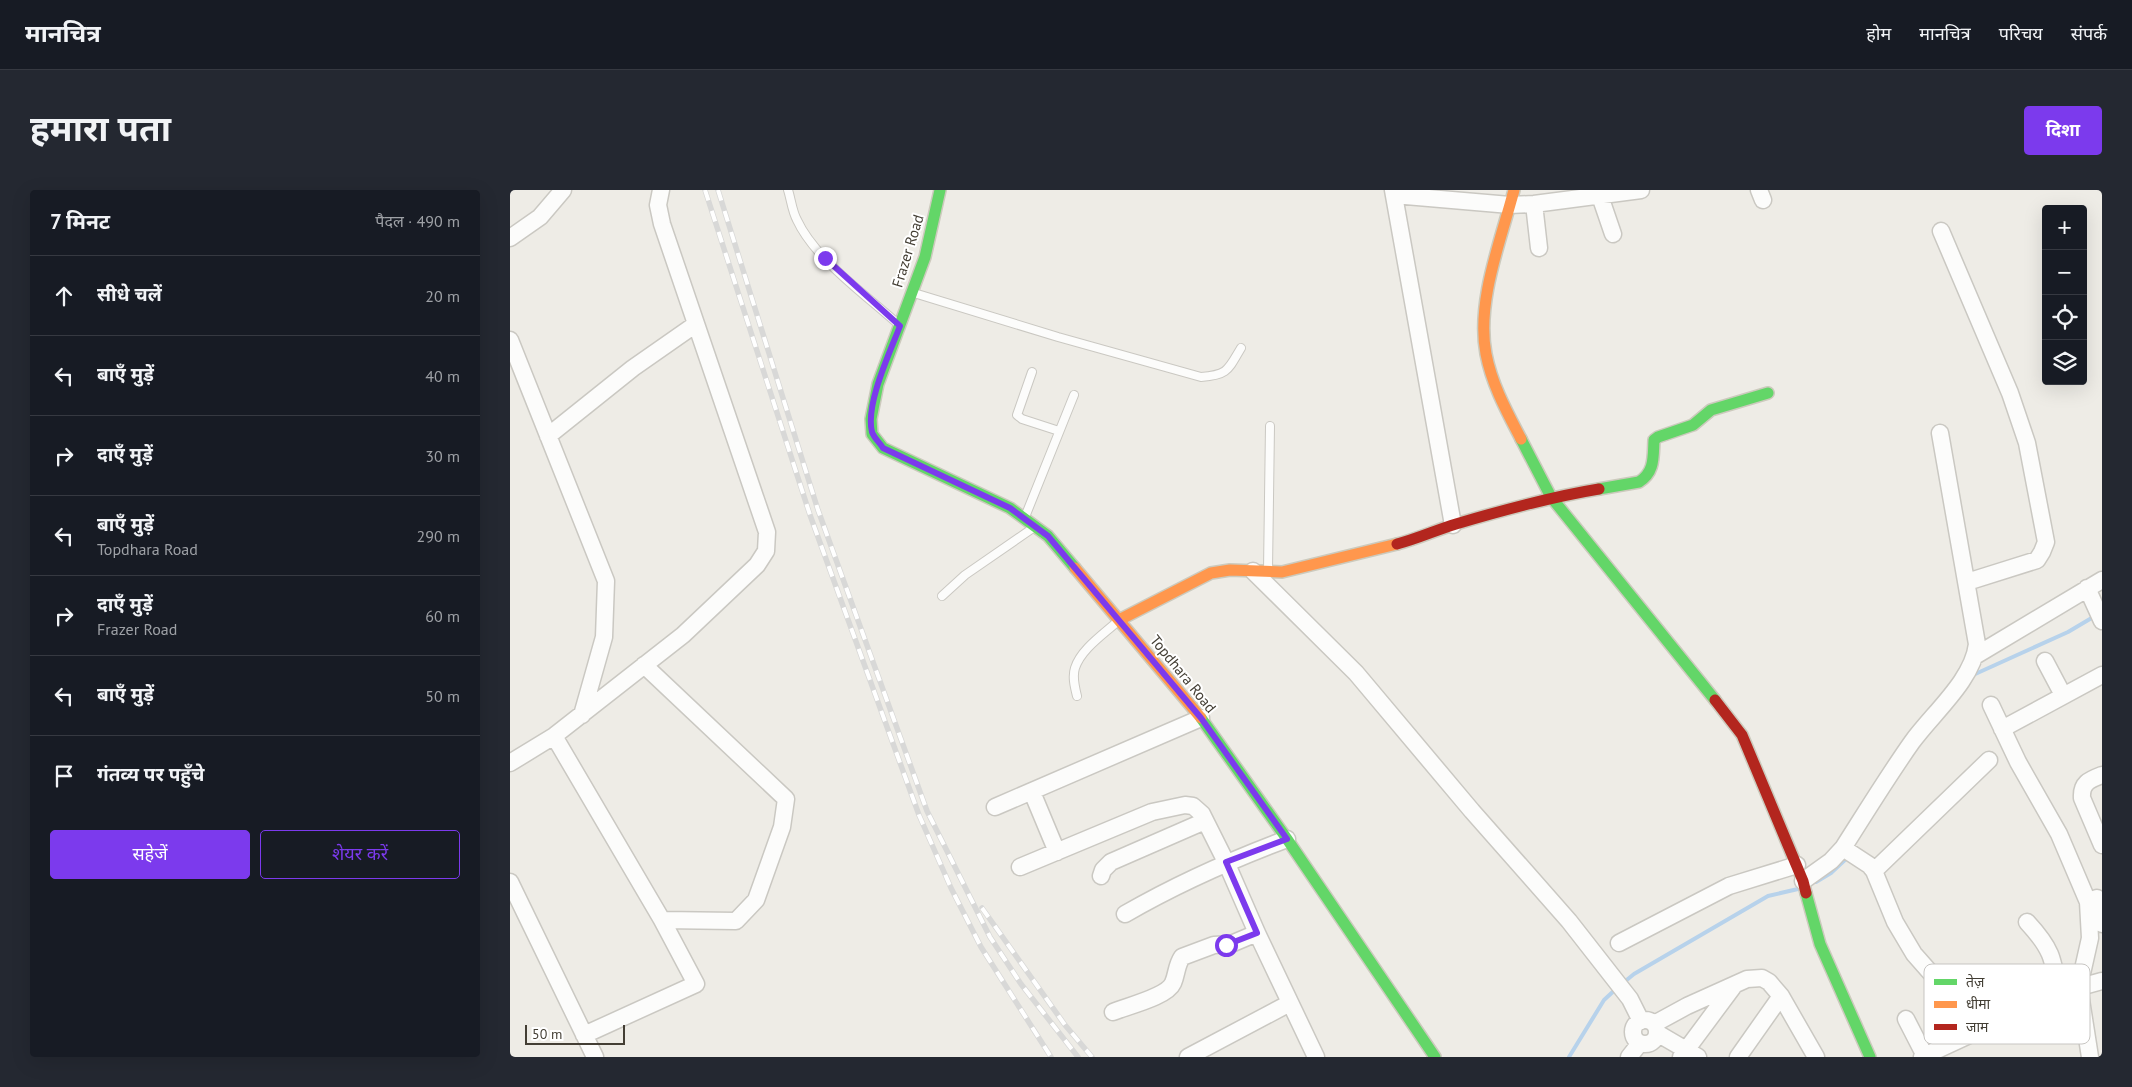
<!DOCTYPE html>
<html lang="hi">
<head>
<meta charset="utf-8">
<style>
  body { margin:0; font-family:"PT Sans","Noto Sans Devanagari",sans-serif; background:#242831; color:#f1f3f6 }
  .controls { position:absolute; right:15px; top:15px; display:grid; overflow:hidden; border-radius:5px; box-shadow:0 5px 20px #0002 }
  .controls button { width:45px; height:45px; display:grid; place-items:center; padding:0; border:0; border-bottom:1px solid #363941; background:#171b24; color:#f1f3f6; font:25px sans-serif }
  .scale { position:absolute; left:15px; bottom:12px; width:100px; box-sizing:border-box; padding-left:5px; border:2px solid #433e34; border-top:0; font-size:14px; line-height:18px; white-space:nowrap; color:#433e34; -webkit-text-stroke:4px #fff; paint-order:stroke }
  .stop { position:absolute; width:15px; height:15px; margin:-11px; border:4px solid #7c3aed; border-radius:50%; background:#fff }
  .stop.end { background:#7c3aed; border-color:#fff; box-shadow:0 1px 5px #0008 }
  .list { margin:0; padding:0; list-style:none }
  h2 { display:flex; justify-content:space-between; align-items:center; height:65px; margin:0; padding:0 20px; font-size:21px }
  h2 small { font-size:16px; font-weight:400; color:#9ea1a6 }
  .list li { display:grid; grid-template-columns:32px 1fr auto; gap:15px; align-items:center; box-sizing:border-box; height:80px; padding:0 20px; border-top:1px solid #363941 }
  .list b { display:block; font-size:19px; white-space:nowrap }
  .list p { margin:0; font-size:16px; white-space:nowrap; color:#9ea1a6 }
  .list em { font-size:16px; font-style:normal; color:#9ea1a6 }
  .actions { display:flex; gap:10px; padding:15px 20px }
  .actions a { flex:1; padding:11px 0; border:1px solid #7c3aed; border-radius:5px; text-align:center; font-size:18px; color:#7c3aed }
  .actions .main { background:#7c3aed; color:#fff }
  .icon { flex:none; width:28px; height:28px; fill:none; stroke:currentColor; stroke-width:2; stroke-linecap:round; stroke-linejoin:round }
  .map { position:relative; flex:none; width:1592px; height:867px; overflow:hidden; border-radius:5px }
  header { display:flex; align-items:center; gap:30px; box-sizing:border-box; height:70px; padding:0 25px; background:#171b24; border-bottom:1px solid #363941 }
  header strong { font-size:24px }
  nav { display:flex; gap:28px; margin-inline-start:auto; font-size:18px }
  .intro { display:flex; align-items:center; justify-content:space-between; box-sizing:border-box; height:120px; padding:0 30px }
  h1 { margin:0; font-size:35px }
  .button { padding:12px 22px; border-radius:5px; background:#7c3aed; color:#fff; font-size:18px; font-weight:700 }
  main { display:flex; gap:30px; padding:0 30px }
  aside { flex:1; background:#171b24; border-radius:5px; box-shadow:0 5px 20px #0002 }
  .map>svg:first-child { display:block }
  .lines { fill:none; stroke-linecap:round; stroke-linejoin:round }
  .stream { stroke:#b7d2eb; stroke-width:4 }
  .lane-casing { stroke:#cac8c2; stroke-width:10 }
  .street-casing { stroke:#cac8c2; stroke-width:19 }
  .fast-casing { stroke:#cccabd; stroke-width:14 }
  .slow-casing { stroke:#cccabd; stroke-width:14 }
  .jam-casing { stroke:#cccabd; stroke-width:14 }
  .lane { stroke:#fcfcfb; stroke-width:8 }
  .street { stroke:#fcfcfb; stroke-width:16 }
  .fast { stroke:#63d668; stroke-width:11 }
  .slow { stroke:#ff974d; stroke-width:11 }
  .jam { stroke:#b3261e; stroke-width:11 }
  .rail-casing { stroke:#d8d8d7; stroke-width:5.5 }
  .rail { stroke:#fff; stroke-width:4; stroke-dasharray:11; stroke-linecap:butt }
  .route { stroke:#7c3aed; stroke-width:6 }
  .labels { text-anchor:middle; stroke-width:4; stroke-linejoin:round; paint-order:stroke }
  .street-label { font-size:15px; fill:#433e34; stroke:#fff }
  .key { fill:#fff; stroke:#c7c5c2; stroke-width:1 }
  .key-label { font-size:14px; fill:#433e34 }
</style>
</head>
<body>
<header>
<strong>मानचित्र</strong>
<nav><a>होम</a><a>मानचित्र</a><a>परिचय</a><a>संपर्क</a></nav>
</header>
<div class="intro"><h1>हमारा पता</h1><a class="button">दिशा</a></div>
<main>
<aside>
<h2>7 मिनट<small>पैदल · 490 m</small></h2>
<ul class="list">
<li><svg class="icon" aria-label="ahead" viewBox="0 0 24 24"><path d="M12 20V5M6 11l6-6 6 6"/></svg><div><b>सीधे चलें</b></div><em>20 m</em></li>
<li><svg class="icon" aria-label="left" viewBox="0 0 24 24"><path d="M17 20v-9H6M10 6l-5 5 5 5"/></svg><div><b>बाएँ मुड़ें</b></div><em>40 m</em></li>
<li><svg class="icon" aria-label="right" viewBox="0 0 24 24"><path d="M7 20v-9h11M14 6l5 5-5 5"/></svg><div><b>दाएँ मुड़ें</b></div><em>30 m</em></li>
<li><svg class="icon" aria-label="left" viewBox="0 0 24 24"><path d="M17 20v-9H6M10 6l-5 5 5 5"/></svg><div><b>बाएँ मुड़ें</b><p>Topdhara Road</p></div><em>290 m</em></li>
<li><svg class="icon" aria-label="right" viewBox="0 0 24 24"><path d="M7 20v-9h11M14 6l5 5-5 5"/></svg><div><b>दाएँ मुड़ें</b><p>Frazer Road</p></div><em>60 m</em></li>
<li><svg class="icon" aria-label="left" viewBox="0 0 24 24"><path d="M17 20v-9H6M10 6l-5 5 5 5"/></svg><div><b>बाएँ मुड़ें</b></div><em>50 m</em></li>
<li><svg class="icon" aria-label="arrive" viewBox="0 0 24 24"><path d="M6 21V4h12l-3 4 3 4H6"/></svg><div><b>गंतव्य पर पहुँचे</b></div></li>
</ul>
<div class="actions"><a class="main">सहेजें</a><a>शेयर करें</a></div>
</aside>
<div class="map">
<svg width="1592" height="867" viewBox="0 0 1592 867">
  <rect width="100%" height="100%" fill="#eeece6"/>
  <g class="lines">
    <!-- stream -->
    <path class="stream" d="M 1463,485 L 1558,442 L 1585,426
      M 1306,692 L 1321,683 L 1337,668
      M 1113,793 L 1124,784 L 1258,706 L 1288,699
      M 1059,867 L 1094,810 L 1107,798"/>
    <!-- lane casing -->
    <g class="lane-casing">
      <path id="lane" d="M 278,0 C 281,9 282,21 287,30 C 305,69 356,105 388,134
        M 404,103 L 548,147 L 691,187 C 718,185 718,180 731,158
        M 522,182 L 507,225 L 512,229 L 549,241
        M 515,327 L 564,205
        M 758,380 L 760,236
        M 432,406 L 455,385 L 523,338
        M 567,506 C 565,498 562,487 565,478 C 571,459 594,444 608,431"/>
    </g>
    <!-- street casing -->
    <g class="street-casing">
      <path id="street" d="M 883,0 L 943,335
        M 1249,0 L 1253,10
        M 884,5 L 1000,15 L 1024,14 L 1131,0
        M 1090,6 L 1103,44
        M 1024,14 L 1029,58
        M 1431,41 L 1500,203 L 1517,253 L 1536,352 L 1532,362 L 1527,370 L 1457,392
        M 0,48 L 30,27 L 53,0
        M 0,150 L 96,391 L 94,447 L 72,525
        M 38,246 L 123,178 L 186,134
        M 743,381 L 846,483 L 962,621 L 1059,731 L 1120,809 L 1131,831
        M 1577,398 L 1592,431
        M 1465,466 L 1592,390
        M 1535,471 L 1553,505
        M 134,475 L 276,609 L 272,637 L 246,710 L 226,731 L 152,730
        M 1481,515 L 1508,572 L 1549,644 L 1578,712 L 1580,748 L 1569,797 L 1580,867
        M 1492,539 L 1592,485
        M 44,546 L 152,730 L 186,794 L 74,845
        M 0,573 L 44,546 L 173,445 L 247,375 L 256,361 L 257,342 L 152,34 L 148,15 L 151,0
        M 1592,585 C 1579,590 1571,593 1572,608 L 1592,655
        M 522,602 L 547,662
        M 485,617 L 691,528
        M 1333,658 L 1359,675 L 1364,681 L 1385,732 L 1404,764 L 1471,840
        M 510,677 L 642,622 L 675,615 L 683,616 L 692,624 L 716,672 L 747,743 L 806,867
        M 1364,681 L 1479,570
        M 591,686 L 593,680 L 601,672 L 695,631
        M 1293,691 L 1321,671 L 1333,658 C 1356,622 1378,586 1402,552 C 1423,523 1463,490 1467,454 L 1430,243
        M 0,692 L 85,867
        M 1585,709 L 1587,708 L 1592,734
        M 615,724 C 667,694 721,670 777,649
        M 1517,732 C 1542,759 1543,768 1549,804
        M 1109,753 L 1219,696 L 1287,675
        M 603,822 C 617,816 657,807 663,793 C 667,784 666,776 672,767 L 704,755 L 721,754 L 747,743
        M 1396,829 L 1415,866
        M1123 842a12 12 0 1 1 24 0a12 12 0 1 1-24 0Z
        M 1144,834 L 1177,816 L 1237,789 L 1252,788 L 1259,792 L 1271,806 L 1306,867
        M 1147,843 L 1188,867
        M 678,867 L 780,813
        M 1119,867 L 1130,853
        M 1171,867 L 1223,797
        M 1228,867 L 1271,806
        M 1412,867 L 1552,802 L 1592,791"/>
    </g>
    <!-- fast casing -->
    <g class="fast-casing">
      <path id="fast" d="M 430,0 L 415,67 L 368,194 L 361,229 L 362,244 L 373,258 L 500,318 L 538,346 L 565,378
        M 1011,249 L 1041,307 L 1205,510
        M 1089,299 L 1129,292 C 1145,282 1143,267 1144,250 L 1148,247 L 1183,235 L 1201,220 L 1258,203
        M 691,528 L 777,649 L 925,867
        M 1296,703 L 1310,754 L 1360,867"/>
    </g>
    <!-- slow casing -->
    <g class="slow-casing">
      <path id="slow" d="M 1004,0 C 991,50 966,112 976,164 C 982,195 997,222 1011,249
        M 565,378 L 691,528
        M 609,430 L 701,383 L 720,380 L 772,382 L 887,354"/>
    </g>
    <!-- jam casing -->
    <g class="jam-casing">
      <path id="jam" d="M 887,354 C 907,349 926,340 946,334 C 993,320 1040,307 1089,299
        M 1205,510 L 1232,545 L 1293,691 L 1296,703"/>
    </g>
    <!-- lane -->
    <use href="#lane" class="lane"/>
    <!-- street -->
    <use href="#street" class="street"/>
    <!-- fast -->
    <use href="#fast" class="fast"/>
    <!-- slow -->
    <use href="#slow" class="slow"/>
    <!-- jam -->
    <use href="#jam" class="jam"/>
    <!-- rail casing -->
    <g class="rail-casing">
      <path id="rail" d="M 195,0 L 300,325 L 409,625 L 441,698 L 471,757 L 541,867
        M 208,0 L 308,320 L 417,621 L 480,747 L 511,794 L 568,867
        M 472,718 L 555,835 L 582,867"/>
    </g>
    <!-- rail -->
    <use href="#rail" class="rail"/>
  </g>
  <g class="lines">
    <!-- route -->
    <path class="route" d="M 315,68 L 390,136 C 380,162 355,215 362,242 C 364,248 370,253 373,258 L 500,318 L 538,346 L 691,528 L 777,649 L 716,672 L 747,743 L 716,755"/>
  </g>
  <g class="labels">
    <!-- street labels -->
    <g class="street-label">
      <text transform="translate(398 61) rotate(-73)" y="5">Frazer Road</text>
      <text transform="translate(673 484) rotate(51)" y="5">Topdhara Road</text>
    </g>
  </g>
  <!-- legend -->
  <rect x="1414" y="774" width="166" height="80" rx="8" class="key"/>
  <rect x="1424" y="789" width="23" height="6" fill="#63d668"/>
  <rect x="1424" y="811" width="23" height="7" fill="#ff974d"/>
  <rect x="1424" y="834" width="23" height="6" fill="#b3261e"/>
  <g class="key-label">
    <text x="1456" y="797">तेज़</text>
    <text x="1456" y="819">धीमा</text>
    <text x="1456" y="842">जाम</text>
  </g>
</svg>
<div class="controls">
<button>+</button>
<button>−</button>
<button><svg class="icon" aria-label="locate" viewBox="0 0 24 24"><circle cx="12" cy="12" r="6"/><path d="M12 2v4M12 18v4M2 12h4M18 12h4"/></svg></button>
<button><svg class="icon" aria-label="layers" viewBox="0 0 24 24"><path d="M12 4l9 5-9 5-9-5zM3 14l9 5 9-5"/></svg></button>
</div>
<div class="scale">50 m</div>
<div class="stop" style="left:716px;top:755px"></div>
<div class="stop end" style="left:315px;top:68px"></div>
</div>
</main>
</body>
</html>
